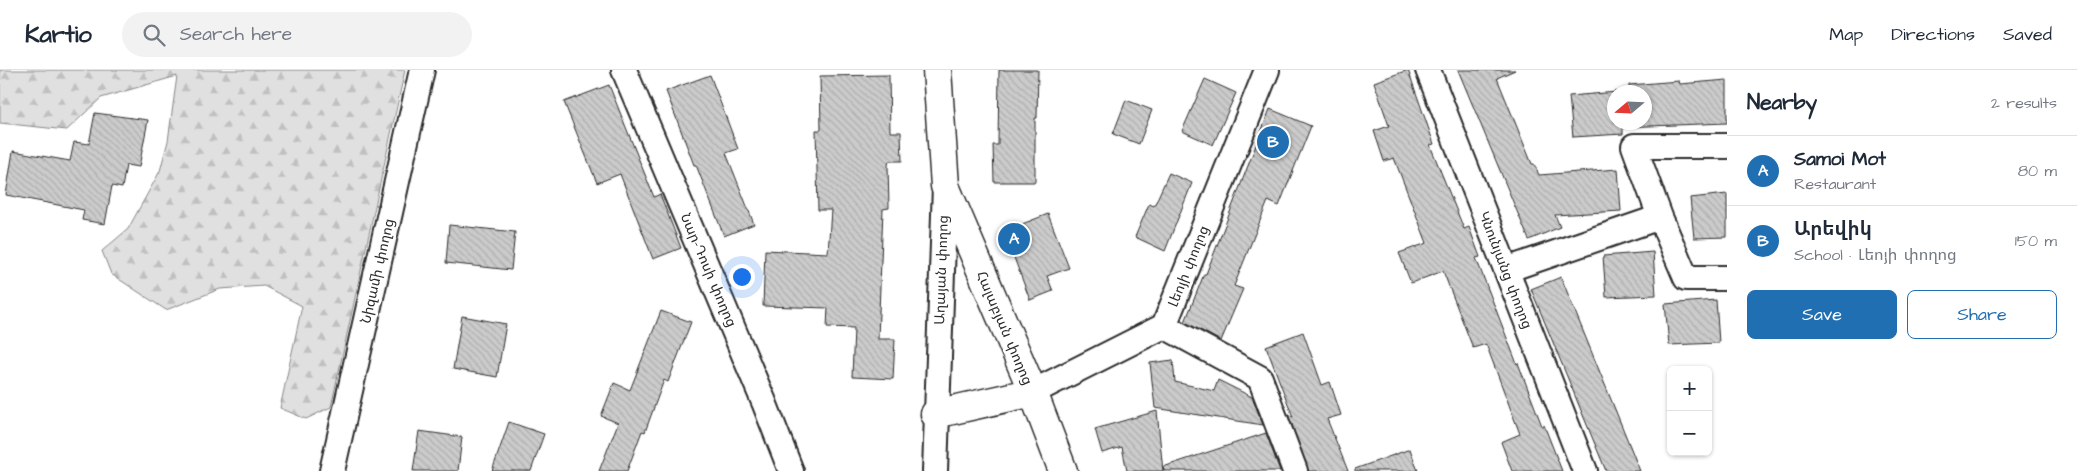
<!DOCTYPE html>
<html lang="en">
<head>
<meta charset="utf-8">
<style>
  body { margin:0; font-family:"Architects Daughter","Noto Sans Armenian",sans-serif; background:#f2f2f3; color:#1f2937 }
  .controls { position:absolute; right:15px; bottom:15px; display:grid; overflow:hidden; border-radius:8px; box-shadow:0 1px 4px #0004 }
  .controls button { width:45px; height:45px; display:grid; place-items:center; padding:0; border:0; border-bottom:1px solid #e0e1e3; background:#fff; color:#1f2937; font:25px sans-serif }
  .compass { position:absolute; left:1607px; top:15px; width:45px; height:45px; border-radius:50%; background:#fff; box-shadow:0 1px 4px #0004; rotate:251deg }
  .you { position:absolute; left:741px; top:206px; width:18px; height:18px; margin:-12px; border:4px solid #fff; border-radius:50%; background:#1a73e8; box-shadow:0 0 0 8px #1a73e833 }
  .badge { display:grid; place-items:center; width:32px; height:32px; border-radius:50%; background:#1f6fb2; color:#fff; font-size:16px; font-weight:700 }
  .pin { position:absolute; translate:-50% -50%; border:2px solid #fff; box-shadow:0 1px 5px #0006 }
  .list { margin:0; padding:0; list-style:none }
  h2 { display:flex; justify-content:space-between; align-items:center; height:65px; margin:0; padding:0 20px; font-size:21px }
  h2 small { font-size:16px; font-weight:400; color:#747a83 }
  .list li { display:grid; grid-template-columns:32px 1fr auto; gap:15px; align-items:center; box-sizing:border-box; height:70px; padding:0 20px; border-top:1px solid #e0e1e3 }
  .list b { display:block; font-size:19px; white-space:nowrap }
  .list p { margin:0; font-size:16px; white-space:nowrap; color:#747a83 }
  .list em { font-size:16px; font-style:normal; color:#747a83 }
  .actions { display:flex; gap:10px; padding:15px 20px }
  .actions a { flex:1; padding:11px 0; border:1px solid #1f6fb2; border-radius:8px; text-align:center; font-size:18px; color:#1f6fb2 }
  .actions .main { background:#1f6fb2; color:#fff }
  .icon { flex:none; width:28px; height:28px; fill:none; stroke:currentColor; stroke-width:2; stroke-linecap:round; stroke-linejoin:round }
  .map { position:relative; flex:none; width:1727px; height:401px; overflow:hidden }
  header { display:flex; align-items:center; gap:30px; box-sizing:border-box; height:70px; padding:0 25px; background:#fff; border-bottom:1px solid #e0e1e3 }
  header strong { font-size:24px }
  nav { display:flex; gap:28px; margin-inline-start:auto; font-size:18px }
  .search { width:350px; height:45px; background:#f2f2f3; display:flex; align-items:center; gap:12px; box-sizing:border-box; padding:0 18px; border-radius:28px; color:#747a83; font-size:19px }
  main { display:flex }
  aside { flex:1; background:#fff }
  .map>svg:first-child { display:block }
  .forest { fill:url(#forest-firs); stroke:#868686 }
  .building { fill:url(#building-back-hatch); stroke:#2b2b2b; fill-rule:evenodd }
  .lines { fill:none; stroke-linecap:round; stroke-linejoin:round }
  .minor-casing { stroke:#2b2b2b; stroke-width:28 }
  .major-casing { stroke:#2b2b2b; stroke-width:31 }
  .minor { stroke:#fff; stroke-width:24 }
  .major { stroke:#fff; stroke-width:28 }
  .labels { text-anchor:middle; stroke-width:5; stroke-linejoin:round; paint-order:stroke }
  .street-label { font-size:14px; fill:#2b2b2b; stroke:#fff }
</style>
</head>
<body>
<header>
<strong>Kartio</strong>
<div class="search"><svg class="icon" aria-label="search" viewBox="0 0 24 24"><circle cx="10" cy="10" r="6"/><path d="M15 15l6 6"/></svg>Search here</div>
<nav><a>Map</a><a>Directions</a><a>Saved</a></nav>
</header>
<main>
<div class="map">
<svg width="1727" height="401" viewBox="0 0 1727 401">
  <defs>
    <pattern id="forest-firs" width="22" height="20" patternUnits="userSpaceOnUse" patternTransform="scale(1.25)"><rect width="22" height="20" fill="#e0e0e0"/><path d="M5 1l3.5 6h-7zM16 11l3.5 6h-7z" fill="#c0c0c0"/></pattern>
    <pattern id="building-back-hatch" width="6" height="6" patternUnits="userSpaceOnUse" patternTransform="scale(1.25)"><rect width="6" height="6" fill="#cbcbcb"/><path d="M-1 5l2 2M0 0l6 6M5-1l2 2" fill="none" stroke="#aeaeae"/></pattern>
  </defs>
  <rect width="100%" height="100%" fill="#fff"/>
  <filter id="ink" filterUnits="userSpaceOnUse"><feTurbulence type="fractalNoise" baseFrequency=".02" numOctaves="2"/><feDisplacementMap in="SourceGraphic" scale="10" xChannelSelector="R" yChannelSelector="G"/><feConvolveMatrix kernelMatrix="1 2 1 2 8 2 1 2 1" color-interpolation-filters="sRGB"/></filter>
  <g filter="url(#ink)">
    <!-- forest -->
    <path class="forest" d="M 0,0 L 405,0 L 331,337 L 306,349 L 280,338 L 302,236 L 264,216 L 220,219 L 166,240 L 111,204 L 102,181 L 128,159 L 160,101 L 168,71 L 177,6 L 101,28 L 67,60 L 0,53 Z"/>
    <!-- building -->
    <path class="building" d="M 999,0 L 1038,0 L 1037,48 L 1035,48 L 1035,112 L 994,112 L 993,75 L 998,75 Z
      M 1408,0 L 1434,74 L 1430,75 L 1464,159 L 1469,157 L 1480,187 L 1476,188 L 1517,294 L 1518,293 L 1542,356 L 1544,355 L 1562,401 L 1512,401 L 1501,372 L 1520,364 L 1486,274 L 1473,278 L 1443,201 L 1411,213 L 1399,183 L 1427,173 L 1394,88 L 1384,91 L 1374,61 L 1389,56 L 1374,12 Z
      M 1458,0 L 1515,0 L 1497,8 L 1532,94 L 1534,94 L 1539,105 L 1618,99 L 1621,141 L 1555,145 L 1560,157 L 1529,170 Z
      M 710,5 L 738,79 L 726,83 L 754,154 L 724,166 L 696,95 L 694,95 L 666,21 Z
      M 889,5 L 890,62 L 901,62 L 902,91 L 889,91 L 888,95 L 889,138 L 883,139 L 878,269 L 895,269 L 893,309 L 852,307 L 854,258 L 827,257 L 828,238 L 763,236 L 765,180 L 828,183 L 831,140 L 818,140 L 816,60 L 821,60 L 820,6 Z
      M 1205,9 L 1236,23 L 1213,75 L 1182,61 Z
      M 1727,10 L 1727,53 L 1623,57 L 1623,64 L 1573,67 L 1569,26 L 1629,21 L 1629,15 L 1679,11 L 1680,14 ZM 1614,22 L 1644,22 L 1644,52 L 1614,52 Z
      M 609,15 L 654,127 L 660,124 L 681,178 L 653,189 L 620,104 L 597,113 L 564,32 Z
      M 1126,30 L 1152,40 L 1139,74 L 1113,64 Z
      M 1270,39 L 1311,56 L 1279,136 L 1268,131 L 1234,216 L 1243,219 L 1221,271 L 1185,252 L 1204,204 L 1206,204 Z
      M 95,43 L 148,50 L 139,97 L 126,95 L 122,118 L 112,116 L 105,154 L 82,150 L 84,140 L 6,125 L 13,81 L 70,91 L 74,72 L 89,74 Z
      M 1169,103 L 1192,113 L 1165,181 L 1135,167 L 1149,134 L 1154,136 Z
      M 1727,124 L 1727,167 L 1694,168 L 1690,128 Z
      M 1048,144 L 1069,198 L 1047,206 L 1053,221 L 1030,230 L 1004,161 Z
      M 449,155 L 515,162 L 511,200 L 446,193 Z
      M 1653,182 L 1656,225 L 1606,227 L 1603,186 Z
      M 1561,207 L 1621,354 L 1640,401 L 1606,401 L 1531,219 Z
      M 1716,230 L 1719,273 L 1669,275 L 1665,234 Z
      M 661,241 L 691,252 L 668,312 L 664,310 L 645,362 L 642,361 L 627,401 L 599,401 L 618,353 L 601,346 L 614,313 L 630,320 Z
      M 462,246 L 506,254 L 497,307 L 453,299 Z
      M 1303,262 L 1322,315 L 1330,312 L 1341,345 L 1327,349 L 1348,401 L 1308,401 L 1288,344 L 1293,347 L 1266,276 Z
      M 1173,290 L 1175,312 L 1214,321 L 1218,310 L 1252,327 L 1263,355 L 1155,338 L 1150,293 Z
      M 1157,341 L 1163,401 L 1127,401 L 1122,377 L 1102,383 L 1095,359 Z
      M 509,352 L 544,364 L 531,401 L 492,401 Z
      M 419,361 L 462,367 L 458,401 L 413,401 Z
      M 1266,363 L 1280,401 L 1164,401 L 1163,397 Z
      M 1410,379 L 1418,401 L 1355,401 L 1355,399 Z"/>
    <g class="lines">
      <!-- minor casing -->
      <g class="minor-casing">
        <path id="minor" d="M 624,0 L 764,332 L 791,401
          M 1428,0 L 1585,401
          M 1660,147 L 1686,208 L 1727,208
          M 1506,200 L 1660,147 L 1634,76 L 1727,76
          M 1164,256 L 1260,308 L 1295,401
          M 1033,322 L 1164,256 L 1267,0
          M 332,401 L 422,0
          M 935,401 L 945,116"/>
      </g>
      <!-- major casing -->
      <g class="major-casing">
        <path id="major" d="M 937,0 L 945,116 L 1033,322 L 1063,401
          M 935,344 L 1033,322"/>
      </g>
      <!-- minor -->
      <use href="#minor" class="minor"/>
      <!-- major -->
      <use href="#major" class="major"/>
    </g>
  </g>
  <g class="labels">
    <!-- street labels -->
    <g class="street-label">
      <text transform="translate(1188 196) rotate(-68)" y="5">Լեոյի փողոց</text>
      <text transform="translate(709 200) rotate(67)" y="5">Նար-Դոսի փողոց</text>
      <text transform="translate(941 200) rotate(-88)" y="5">Աղայան փողոց</text>
      <text transform="translate(1506 200) rotate(69)" y="5">Կնունյանց փողոց</text>
      <text transform="translate(377 201) rotate(-77)" y="5">Նիզամի փողոց</text>
      <text transform="translate(1005 258) rotate(67)" y="5">Հալաբյան փողոց</text>
    </g>
  </g>
</svg>
<div class="controls">
<button>+</button>
<button>−</button>
</div>
<svg class="compass" viewBox="-18 -18 36 36"><path d="M0-13l5 13h-10z" fill="#e53935"/><path d="M0 13l5-13h-10z" fill="#747a83"/></svg>
<div class="you"></div>
<div class="pin badge" style="left:1014px;top:169px">A</div>
<div class="pin badge" style="left:1273px;top:72px">B</div>
</div>
<aside>
<h2>Nearby<small>2 results</small></h2>
<ul class="list">
<li><span class="badge">A</span><div><b>Samoi Mot</b><p>Restaurant</p></div><em>80 m</em></li>
<li><span class="badge">B</span><div><b>Արեվիկ</b><p>School · Լեոյի փողոց</p></div><em>150 m</em></li>
</ul>
<div class="actions"><a class="main">Save</a><a>Share</a></div>
</aside>
</main>
</body>
</html>
